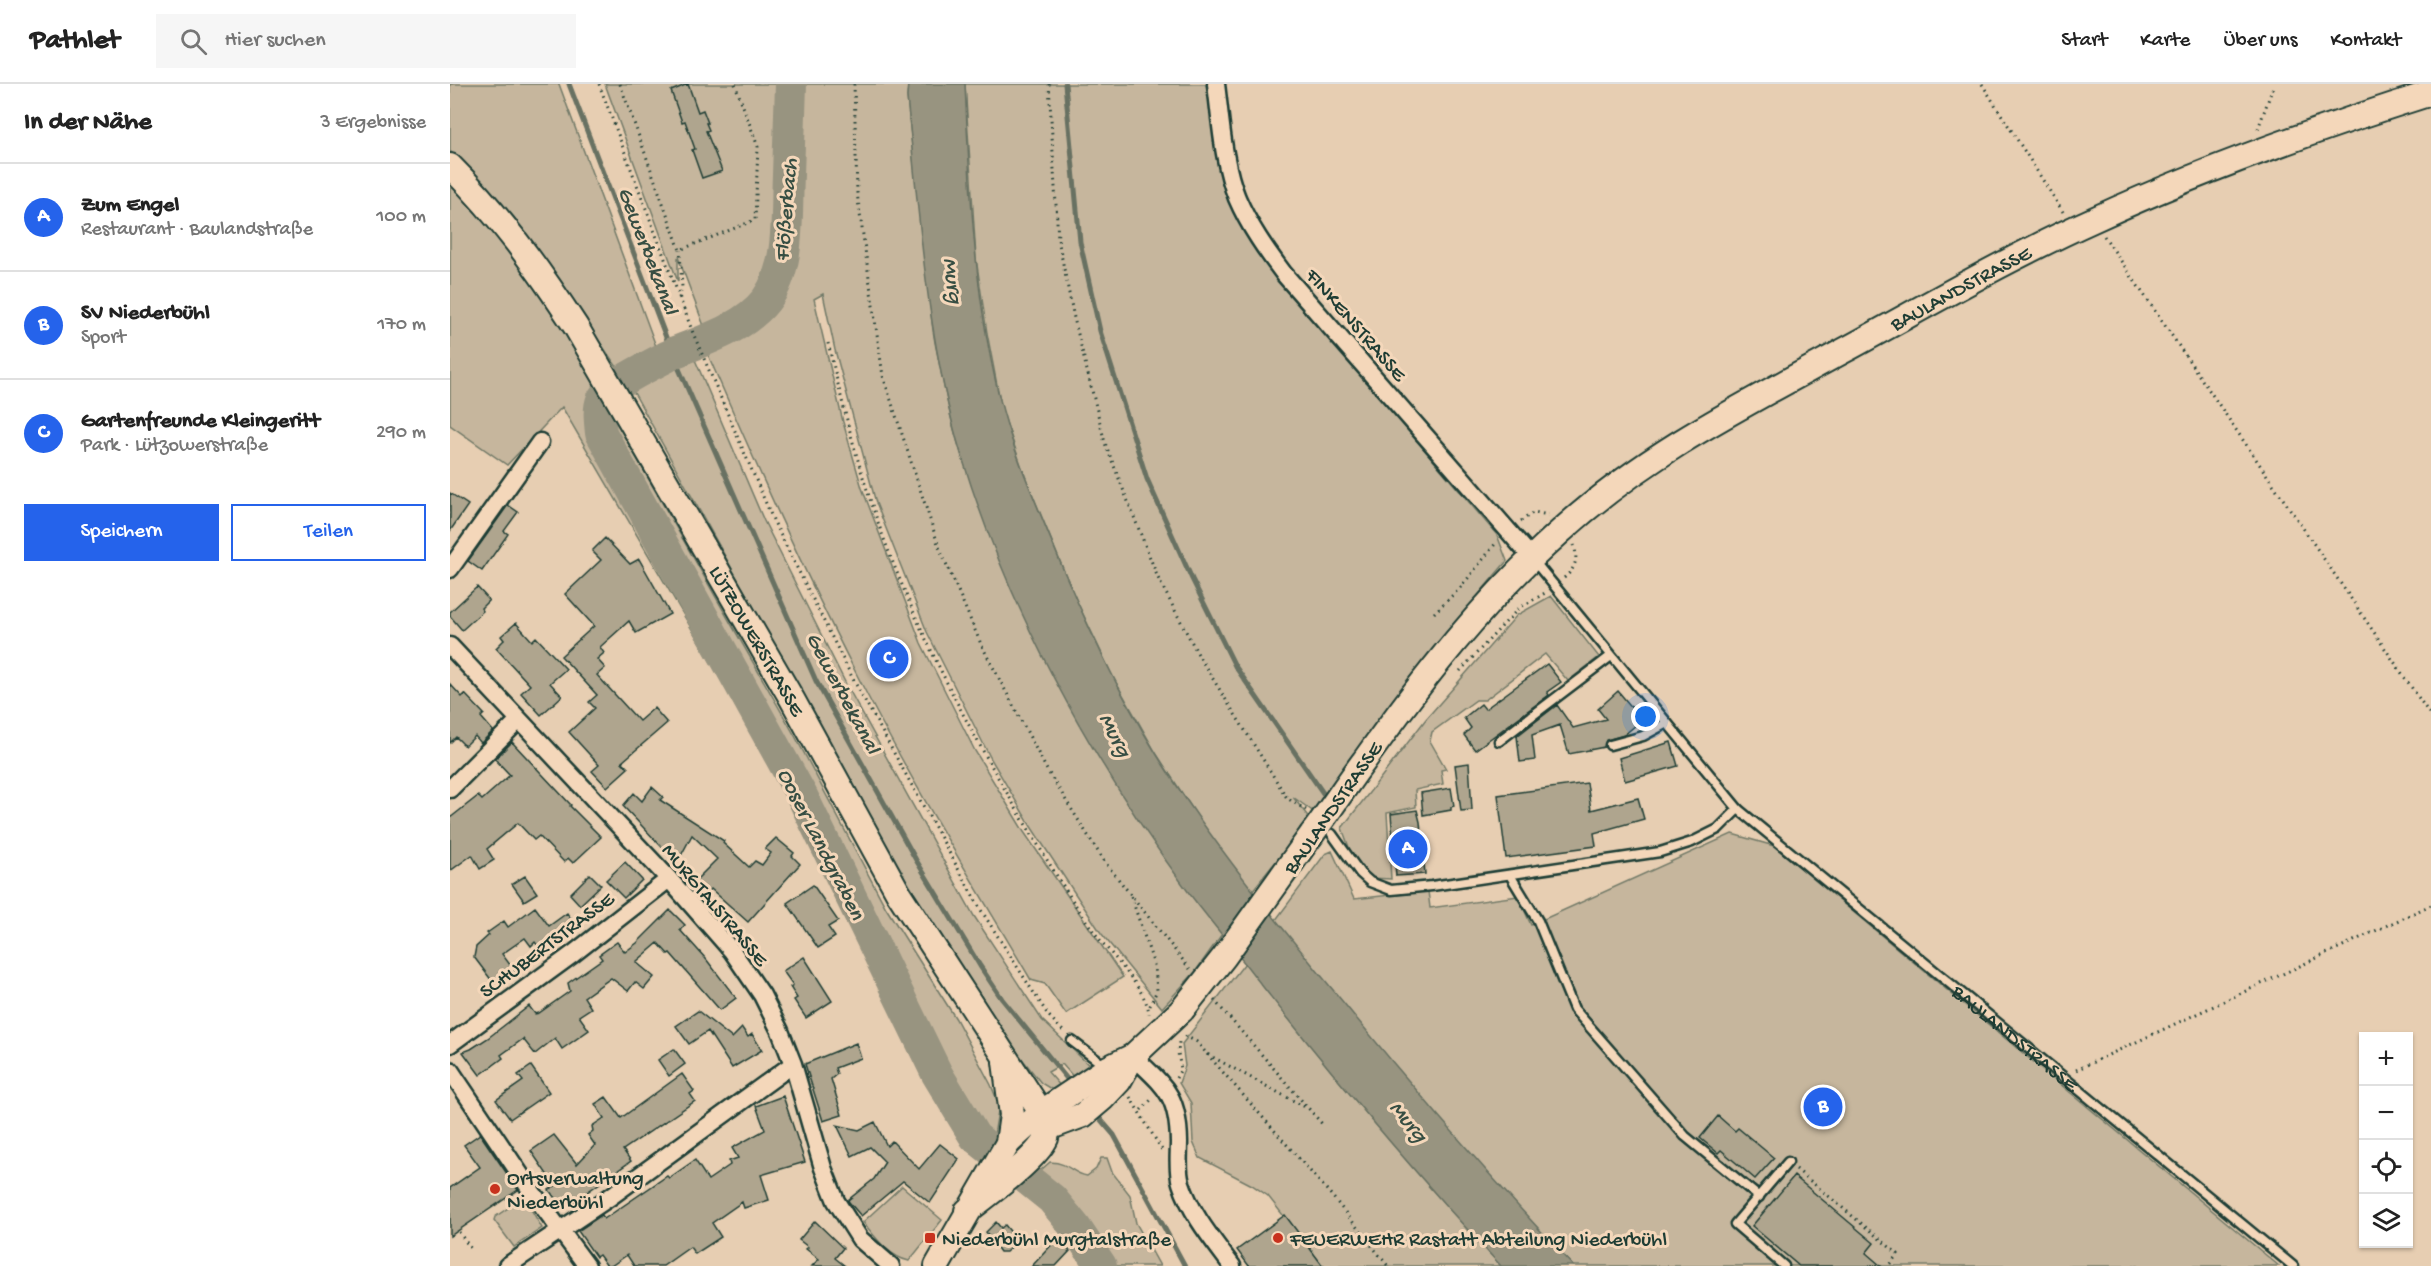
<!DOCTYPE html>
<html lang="de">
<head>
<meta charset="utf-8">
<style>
  body { margin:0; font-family:"Gochi Hand",sans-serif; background:#f6f6f6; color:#222 }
  .controls { position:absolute; right:18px; bottom:18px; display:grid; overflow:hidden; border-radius:0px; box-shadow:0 2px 4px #0004 }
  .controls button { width:54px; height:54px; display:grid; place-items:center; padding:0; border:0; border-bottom:2px solid #e0e0e0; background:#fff; color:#222; font:30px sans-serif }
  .you { position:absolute; left:1196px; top:633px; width:21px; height:21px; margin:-15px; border:4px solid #fff; border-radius:50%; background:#1a73e8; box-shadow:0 0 0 9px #1a73e833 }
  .badge { display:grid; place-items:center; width:39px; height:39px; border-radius:50%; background:#2563eb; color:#fff; font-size:20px; font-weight:700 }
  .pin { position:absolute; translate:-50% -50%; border:3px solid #fff; box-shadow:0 2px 6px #0006 }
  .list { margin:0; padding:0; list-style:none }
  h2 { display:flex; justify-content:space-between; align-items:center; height:78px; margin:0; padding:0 24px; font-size:26px }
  h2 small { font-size:20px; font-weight:400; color:#767676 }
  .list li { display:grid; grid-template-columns:39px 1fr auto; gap:18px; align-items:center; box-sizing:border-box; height:108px; padding:0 24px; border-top:2px solid #e0e0e0 }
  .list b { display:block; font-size:22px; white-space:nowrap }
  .list p { margin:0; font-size:20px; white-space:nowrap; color:#767676 }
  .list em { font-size:20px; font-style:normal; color:#767676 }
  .actions { display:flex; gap:12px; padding:18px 24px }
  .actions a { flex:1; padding:14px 0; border:2px solid #2563eb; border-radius:0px; text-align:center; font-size:21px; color:#2563eb }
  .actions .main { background:#2563eb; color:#fff }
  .icon { flex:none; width:33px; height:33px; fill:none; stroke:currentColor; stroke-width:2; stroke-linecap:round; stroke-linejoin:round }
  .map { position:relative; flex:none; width:1981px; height:1182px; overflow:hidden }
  header { display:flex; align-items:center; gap:36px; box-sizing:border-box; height:84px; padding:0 30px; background:#fff; border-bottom:2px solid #e0e0e0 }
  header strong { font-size:28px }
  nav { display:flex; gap:33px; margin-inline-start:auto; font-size:21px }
  .search { width:420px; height:54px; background:#f6f6f6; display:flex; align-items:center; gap:15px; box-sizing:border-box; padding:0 21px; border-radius:0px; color:#767676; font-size:22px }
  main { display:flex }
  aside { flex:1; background:#fff }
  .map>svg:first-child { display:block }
  .green { fill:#c6b69d; stroke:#727a68; stroke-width:1.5 }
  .water { fill:#989480; stroke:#687162; stroke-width:1.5 }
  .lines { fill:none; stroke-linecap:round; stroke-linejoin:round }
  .stream { stroke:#687162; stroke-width:5 }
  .river { stroke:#989480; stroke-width:32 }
  .building { fill:#afa58e; stroke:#1f3d34; stroke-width:1.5 }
  .lane-casing { stroke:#1f3d34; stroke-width:13 }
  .street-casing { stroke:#1f3d34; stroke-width:21 }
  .secondary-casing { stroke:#1f3d34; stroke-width:28 }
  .path { stroke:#1f3d34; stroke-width:3; stroke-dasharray:1.5 4.5; stroke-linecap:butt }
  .lane { stroke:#f4d7ba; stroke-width:8 }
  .street { stroke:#f4d7ba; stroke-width:16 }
  .secondary { stroke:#f4d7ba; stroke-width:24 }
  .secondary-bridge-casing { stroke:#1f3d34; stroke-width:28; stroke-linecap:butt }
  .secondary-bridge { stroke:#f4d7ba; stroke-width:24 }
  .poi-dot { fill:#c8321e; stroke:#f4d7ba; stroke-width:2 }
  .labels { text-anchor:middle; stroke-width:6; stroke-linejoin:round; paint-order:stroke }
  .street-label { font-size:21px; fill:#1f3d34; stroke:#f4d7ba }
  .poi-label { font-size:21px; fill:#1f3d34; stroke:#f4d7ba; text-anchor:start }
  .water-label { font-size:22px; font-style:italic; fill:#374e43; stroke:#f4d7ba }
</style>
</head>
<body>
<header>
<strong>Pathlet</strong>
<div class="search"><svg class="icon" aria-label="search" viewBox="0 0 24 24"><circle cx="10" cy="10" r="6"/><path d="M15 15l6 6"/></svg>Hier suchen</div>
<nav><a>Start</a><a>Karte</a><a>Über uns</a><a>Kontakt</a></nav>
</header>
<main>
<aside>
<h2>In der Nähe<small>3 Ergebnisse</small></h2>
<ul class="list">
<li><span class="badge">A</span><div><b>Zum Engel</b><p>Restaurant · Baulandstraße</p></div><em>100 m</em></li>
<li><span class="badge">B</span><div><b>SV Niederbühl</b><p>Sport</p></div><em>170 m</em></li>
<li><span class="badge">C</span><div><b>Gartenfreunde Kleingeritt</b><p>Park · Lützowerstraße</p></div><em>290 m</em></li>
</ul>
<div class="actions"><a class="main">Speichern</a><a>Teilen</a></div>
</aside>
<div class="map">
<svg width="1981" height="1182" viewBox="0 0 1981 1182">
  <rect width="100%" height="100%" fill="#e7ceb2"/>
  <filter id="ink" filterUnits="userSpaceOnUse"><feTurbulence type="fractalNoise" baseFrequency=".0167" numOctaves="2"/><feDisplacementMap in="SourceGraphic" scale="12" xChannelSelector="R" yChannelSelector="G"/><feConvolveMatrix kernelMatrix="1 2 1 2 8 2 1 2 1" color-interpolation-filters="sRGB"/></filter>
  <g filter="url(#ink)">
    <!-- green -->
    <path class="green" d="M 0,0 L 109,0 L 207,265 L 167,283 C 116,209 65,130 0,67 Z
      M 155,0 L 337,0 C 335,47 338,177 313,212 C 299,231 277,240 257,250 L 228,173 L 228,198 Z
      M 347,0 L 458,0 L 457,13 C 463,73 469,132 477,191 C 480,216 481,243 487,268 C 494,303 501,340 513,375 C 570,548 659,707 772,850 L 745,888 L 712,924 L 651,849 L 580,741 L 541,675 L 477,548 L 426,419 L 385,266 L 373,210 L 364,215 L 393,338 L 412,404 L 471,559 L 525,667 L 574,748 L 673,893 L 616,930 L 595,900 L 581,896 C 521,795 459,694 406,589 C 351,482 303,374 255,264 L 307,236 L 332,198 L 341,161 Z
      M 515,0 L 756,0 L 772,97 L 786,134 L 815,179 L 1047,451 L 1057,477 C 987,557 928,644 868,731 L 843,713 L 860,735 L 802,807 L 758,749 L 706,669 L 663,593 L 623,509 L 575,392 L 552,327 L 537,249 L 526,174 Z
      M 0,100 L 62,170 L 112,243 L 345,652 L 436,824 L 506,935 L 541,1001 L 549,1021 L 543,1057 L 534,1074 L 503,1040 L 491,1018 L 414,866 L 365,756 L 112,323 L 57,381 L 0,341 Z
      M 243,271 L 314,437 L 396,600 L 524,832 L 592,936 L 644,986 L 627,997 L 612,980 L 598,988 L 613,1005 L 601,1005 L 591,999 L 570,972 L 516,895 L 472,826 L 183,307 Z
      M 1101,512 L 1149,573 L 1118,597 L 1095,570 L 1035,616 L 1026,616 L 982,648 L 980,657 L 996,685 L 991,686 L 993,700 L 965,706 L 966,723 L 937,729 L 941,795 L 921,794 L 904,777 L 892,744 L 976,635 L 1067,531 Z
      M 1282,750 L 1324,762 L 1829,1182 L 1123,1182 L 1041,1094 L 960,1001 L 825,837 L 875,770 L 882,767 L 904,815 L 978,807 L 980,824 L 1068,812 L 1081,841 Z
      M 795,879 C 876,984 961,1085 1051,1182 L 873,1182 L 818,1112 L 802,1101 L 750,1074 L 743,1058 L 741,1019 L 729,999 L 735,982 L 732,960 Z
      M 651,1074 L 657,1074 L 662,1088 L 680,1111 L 686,1139 L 710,1182 L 659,1182 L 621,1125 L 582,1094 L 600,1078 C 620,1079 621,1089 637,1092 L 646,1085 Z
      M 452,1102 L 492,1136 L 459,1177 C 438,1172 426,1154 413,1138 Z
      M 74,1113 L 92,1144 L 64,1163 L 44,1136 L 45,1133 Z"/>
    <!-- water -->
    <path class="water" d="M 458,0 L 515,0 C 520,109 524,221 553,327 C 565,371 584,414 601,456 C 631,530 665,603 707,671 C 762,759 827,838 893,918 C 967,1009 1043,1096 1123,1182 L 1051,1182 C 965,1090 884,993 806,894 C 784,865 761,838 739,809 C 643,678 560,530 512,373 C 477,259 469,132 457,13 Z"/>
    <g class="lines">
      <!-- stream -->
      <path class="stream" d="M 119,0 L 222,269 L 366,597 L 466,776 L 530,882 L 552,915 L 622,1001
        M 615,0 L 630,158 L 650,247 L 697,395 L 742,495 L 785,582 L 875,712
        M 147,334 L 150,330
        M 645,1029 L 664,1051 L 735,1182"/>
      <!-- river -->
      <path class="river" d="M 225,268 C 256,256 295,243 316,216 C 341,183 336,131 338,91 C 339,61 340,30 341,0
        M 218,272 C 202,281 159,300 152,316 C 148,326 150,338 151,349 L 352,712 L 487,990 L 525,1053 L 602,1115 L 625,1143 L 651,1182"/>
    </g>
    <!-- building -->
    <path class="building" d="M 238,0 L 248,28 L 253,26 L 258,39 L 256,39 L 259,46 L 256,47 L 272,87 L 252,94 L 242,66 L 245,65 L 235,37 L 232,38 L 221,7 Z
      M 0,409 L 18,421 L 0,447 Z
      M 58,421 L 68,428 L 54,447 L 58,450 L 32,487 L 18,477 Z
      M 155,454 L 180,480 L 189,475 L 220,530 L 186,549 L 179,537 L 150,563 L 154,569 L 147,575 L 155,584 L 147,591 L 189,637 L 204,624 L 217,639 L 172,678 L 178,684 L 157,703 L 142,687 L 149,681 L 119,648 L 145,624 L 139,618 L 147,611 L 111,572 L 144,542 L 115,510 L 151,476 L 142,467 Z
      M 27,503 L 39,516 L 31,524 L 33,527 L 12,546 L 0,532 L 0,528 Z
      M 66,539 L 82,557 L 86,553 L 116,585 L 100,599 L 112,612 L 91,631 L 71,609 L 80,601 L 46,564 L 54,556 L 51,552 Z
      M 1097,580 L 1111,598 L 1097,608 L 1099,611 L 1025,666 L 1014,651 L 1021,644 L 1014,634 L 1031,620 L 1035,625 Z
      M 0,600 L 12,613 L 15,610 L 34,630 L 31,633 L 43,647 L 31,659 L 25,652 L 15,662 L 6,653 L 0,659 Z
      M 1168,607 L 1190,633 L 1183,638 L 1186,641 L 1174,651 L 1156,656 L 1154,663 L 1119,670 L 1110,641 L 1082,651 L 1085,676 L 1070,678 L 1067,652 L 1107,621 L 1123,644 L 1156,635 L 1148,625 Z
      M 62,658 L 121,721 L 120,722 L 151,753 L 123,779 L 118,774 L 114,778 L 89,752 L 84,756 L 68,739 L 37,765 L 44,776 L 30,785 L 22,771 L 0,787 L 0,734 L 28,712 L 32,716 L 60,691 L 45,675 Z
      M 1221,658 L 1228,682 L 1175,697 L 1169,674 Z
      M 1019,679 L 1022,726 L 1011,727 L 1005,681 Z
      M 1137,699 L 1141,726 L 1188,714 L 1194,735 L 1144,749 L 1146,762 L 1056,774 L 1048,711 Z
      M 202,703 L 213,713 L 210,716 L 274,757 L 273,759 L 299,783 L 305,777 L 312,781 L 321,769 L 315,765 L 326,754 L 344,769 L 342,772 L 350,780 L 298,838 L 261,805 L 257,809 L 245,797 L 267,775 L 242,751 L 227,779 L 173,722 L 184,709 L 192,717 Z
      M 1001,704 L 1004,722 L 1001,723 L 1001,726 L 973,731 L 971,709 Z
      M 967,726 L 970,738 L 975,790 L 946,792 L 941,730 Z
      M 175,778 L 192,796 L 174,814 L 156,796 Z
      M 140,790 L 151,801 L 130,821 L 120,810 Z
      M 75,792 L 87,809 L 74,817 L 62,800 Z
      M 363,801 L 388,837 L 378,843 L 385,853 L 368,864 L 337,819 Z
      M 85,823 L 99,842 L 117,829 L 126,843 L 93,868 L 85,858 L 81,862 L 75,854 L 52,870 L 69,893 L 56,893 L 45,901 L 24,873 L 26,863 L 39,851 L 37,849 L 54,837 L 58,843 Z
      M 220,826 L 235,841 L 230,846 L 256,875 L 286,914 L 270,926 L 220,869 L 218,870 L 208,859 L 186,878 L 204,893 L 194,905 L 185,898 L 178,907 L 161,894 L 134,913 L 141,924 L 129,932 L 139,946 L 112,965 L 105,954 L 85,970 L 73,955 L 51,971 L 53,974 L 30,991 L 13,968 L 21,965 L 38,954 L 79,922 L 85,930 L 89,929 L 120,907 L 118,899 L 152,875 L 149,871 L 167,858 L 175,868 L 187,859 Z
      M 354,873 L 382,917 L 356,934 L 344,916 L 347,914 L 340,903 L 343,901 L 333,887 Z
      M 248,927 L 282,954 L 292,944 L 298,953 L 302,950 L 312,966 L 282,984 L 258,947 L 239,960 L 226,942 Z
      M 406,959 L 411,974 L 385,984 L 387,990 L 381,995 L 392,1031 L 373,1037 L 355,980 Z
      M 224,965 L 235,980 L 219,992 L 208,976 Z
      M 81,982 L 99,1008 L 60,1035 L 46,1016 L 73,997 L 68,991 Z
      M 232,990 L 244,1007 L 240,1010 L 245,1017 L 173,1066 L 181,1077 L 113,1125 L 99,1106 L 105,1102 L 81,1067 L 104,1051 L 127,1080 L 145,1061 L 138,1051 L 143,1047 L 142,1042 L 154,1034 L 145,1020 L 156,1013 L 171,1034 Z
      M 333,1012 L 355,1078 L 311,1091 L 319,1116 L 294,1124 L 292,1118 L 262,1139 L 271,1153 L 245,1170 L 240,1163 L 213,1182 L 184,1182 L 177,1171 L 161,1182 L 157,1182 L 149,1171 L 146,1173 L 128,1147 L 152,1131 L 154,1135 L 217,1092 L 219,1094 L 245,1076 L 258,1096 L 280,1081 L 279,1077 L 288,1074 L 282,1064 L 315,1046 L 306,1022 Z
      M 1268,1032 L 1285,1047 L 1288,1044 L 1324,1074 L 1305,1095 L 1271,1066 L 1268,1069 L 1250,1054 Z
      M 425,1038 L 437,1062 L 442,1057 L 469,1085 L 490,1060 L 509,1075 L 480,1119 L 453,1097 L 411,1132 L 399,1118 L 398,1116 L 424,1095 L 435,1078 L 420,1063 L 402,1072 L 387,1041 L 409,1046 Z
      M 30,1050 L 68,1106 L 0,1152 L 0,1104 L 30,1083 L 14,1061 Z
      M 1344,1092 L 1424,1159 L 1416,1169 L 1431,1182 L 1349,1182 L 1302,1142 Z
      M 835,1131 L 873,1182 L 799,1182 L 787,1166 Z
      M 365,1137 L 393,1164 L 385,1174 L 395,1182 L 362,1182 L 369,1175 L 356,1165 L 358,1163 L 349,1156 Z
      M 546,1138 L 551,1144 L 555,1141 L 568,1157 L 556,1168 L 550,1168 L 536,1148 Z
      M 607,1155 L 620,1167 L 606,1182 L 582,1182 Z"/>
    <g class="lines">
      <!-- lane casing -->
      <g class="lane-casing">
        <g id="lane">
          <path id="s1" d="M 1084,477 L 1288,725 L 1843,1182"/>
          <path d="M 1049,657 L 1161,572"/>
          <path d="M 1160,661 L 1193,652 L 1217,639"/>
          <path d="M 882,750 L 910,789 L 920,798 L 941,806 L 982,802 L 1210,768 L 1242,758 L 1268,745 L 1288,725"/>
          <path d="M 1060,791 L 1088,837 L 1124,925 L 1235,1052 L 1309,1113"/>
          <path d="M 622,957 L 655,982"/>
          <path d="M 1334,1182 L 1285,1140 L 1338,1078"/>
        </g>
      </g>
      <!-- street casing -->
      <g class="street-casing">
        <path id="street" d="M 766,0 C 771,38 773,79 787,114 C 799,142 816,166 834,190 L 1082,474
          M 0,485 L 90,358
          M 0,562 L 219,795 L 282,867 L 312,911 L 330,947 L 343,980 L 373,1084 L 386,1117 L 410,1155 L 441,1182
          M 0,705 L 69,636
          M 0,960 L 123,870 L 219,795
          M 683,972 C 715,1003 728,1010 729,1058 C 729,1071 727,1087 731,1099 C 741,1130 763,1156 782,1182
          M 0,986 L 82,1108 L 137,1182
          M 57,1182 L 160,1113 L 343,980"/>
      </g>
      <!-- secondary casing -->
      <g class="secondary-casing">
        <g id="secondary">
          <path id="s2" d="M 0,82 C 50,132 87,183 126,243 L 342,615 L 449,810 L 596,1036 C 597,1042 598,1048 596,1054 C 587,1075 536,1112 517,1127"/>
          <path id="s3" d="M 862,750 C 880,726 896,701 914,677 C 972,595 1036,514 1111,447 C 1197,369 1294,321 1395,266 C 1478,221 1560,173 1645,135 C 1754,85 1867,45 1981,9"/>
          <path d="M 555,978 L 562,1031 L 558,1059"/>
          <path d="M 598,1044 L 633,1031 L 653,1014 L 669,997 L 683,972 L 732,926"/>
          <path d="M 487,1182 L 558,1059 L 592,1028 L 658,984 L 683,972"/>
        </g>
      </g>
      <!-- path -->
      <path class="path" d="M 149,0 L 243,249 L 324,438 L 403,595 L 531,826 L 598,931 L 615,949
        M 170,0 L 230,166 L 305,136 L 308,63 L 285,0
        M 404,0 L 407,109 L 433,292 L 489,463 L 531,560 L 597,686 L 654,777 L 740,885
        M 599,0 L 608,155 L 624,234 L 655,359 L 708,494 L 750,574 L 837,714 L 856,726
        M 1532,0 L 1613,128
        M 1808,45 L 1824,0
        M 1654,152 L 1981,632
        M 229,214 L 232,204 L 230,166
        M 378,259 C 391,313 404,368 422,421 C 460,534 515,640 576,741 C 597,776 618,811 642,845 C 656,866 698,906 699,930
        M 1071,437 L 1084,428 L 1098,431
        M 1114,494 C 1126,484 1128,475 1124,461
        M 984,529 L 1011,503 L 1046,459
        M 1010,587 L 1068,525 L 1095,509
        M 681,812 L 705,884 L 707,906 L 699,924
        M 764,916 L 873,1041
        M 735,952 L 747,958 L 757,970 L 855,1023
        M 757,970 L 882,1112 L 938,1182
        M 1626,986 L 1981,821
        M 726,994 L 731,985 L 728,969 L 729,958
        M 680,1013 L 712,1066
        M 691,1026 L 703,1014
        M 1346,1085 L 1448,1170 L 1438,1182
        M 9,1148 L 21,1165"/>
      <!-- lane -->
      <use href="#lane" class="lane"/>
      <!-- street -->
      <use href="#street" class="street"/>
      <!-- secondary -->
      <use href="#secondary" class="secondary"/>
      <!-- secondary-bridge casing -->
      <g class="secondary-bridge-casing">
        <path id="secondary-bridge" d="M 732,926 L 774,873 L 862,750"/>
      </g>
      <!-- secondary-bridge -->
      <use href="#secondary-bridge" class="secondary-bridge"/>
    </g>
  </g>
  <!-- markers -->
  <g class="poi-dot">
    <circle cx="45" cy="1105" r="6"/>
    <rect x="474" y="1148" width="12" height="12" rx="3"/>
    <circle cx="828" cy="1154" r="6"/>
  </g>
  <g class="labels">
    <!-- street labels -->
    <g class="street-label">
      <text dy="7" stroke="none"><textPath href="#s3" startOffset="862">BAULANDSTRASSE</textPath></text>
      <text transform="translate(907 240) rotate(49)" y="7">FINKENSTRASSE</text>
      <text dy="7" stroke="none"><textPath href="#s2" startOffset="567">LÜTZOWERSTRASSE</textPath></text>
      <text transform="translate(882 723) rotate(-55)" y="7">BAULANDSTRASSE</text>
      <text transform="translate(266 820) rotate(50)" y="7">MURGTALSTRASSE</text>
      <text transform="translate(96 860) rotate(-37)" y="7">SCHUBERTSTRASSE</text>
      <text dy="7" stroke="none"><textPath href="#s1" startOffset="681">BAULANDSTRASSE</textPath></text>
    </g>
    <!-- poi labels -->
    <g class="poi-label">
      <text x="57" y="1100">Ortsverwaltung<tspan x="57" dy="24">Niederbühl</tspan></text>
      <text x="492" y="1161">Niederbühl Murgtalstraße</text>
      <text x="840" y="1161">FEUERWEHR Rastatt Abteilung Niederbühl</text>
    </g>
    <!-- water labels -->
    <g class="water-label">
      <text transform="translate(334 126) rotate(-85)" y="8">Flößerbach</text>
      <text transform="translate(200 166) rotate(69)" y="8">Gewerbekanal</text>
      <text transform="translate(505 196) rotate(82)" y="8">Murg</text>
      <text transform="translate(395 608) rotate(62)" y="8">Gewerbekanal</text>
      <text transform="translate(667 650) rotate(62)" y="8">Murg</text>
      <text transform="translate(373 759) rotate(63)" y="8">Ooser Landgraben</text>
      <text transform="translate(960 1036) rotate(50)" y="8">Murg</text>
    </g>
  </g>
</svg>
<div class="controls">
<button>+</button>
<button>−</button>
<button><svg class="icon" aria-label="locate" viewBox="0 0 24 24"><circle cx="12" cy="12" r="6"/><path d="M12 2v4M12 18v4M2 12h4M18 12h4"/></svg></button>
<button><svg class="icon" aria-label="layers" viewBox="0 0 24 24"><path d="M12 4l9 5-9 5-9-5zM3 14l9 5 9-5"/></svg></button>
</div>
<div class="you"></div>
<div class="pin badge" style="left:958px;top:765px">A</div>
<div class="pin badge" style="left:1373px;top:1023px">B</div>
<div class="pin badge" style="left:439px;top:575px">C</div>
</div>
</main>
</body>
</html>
